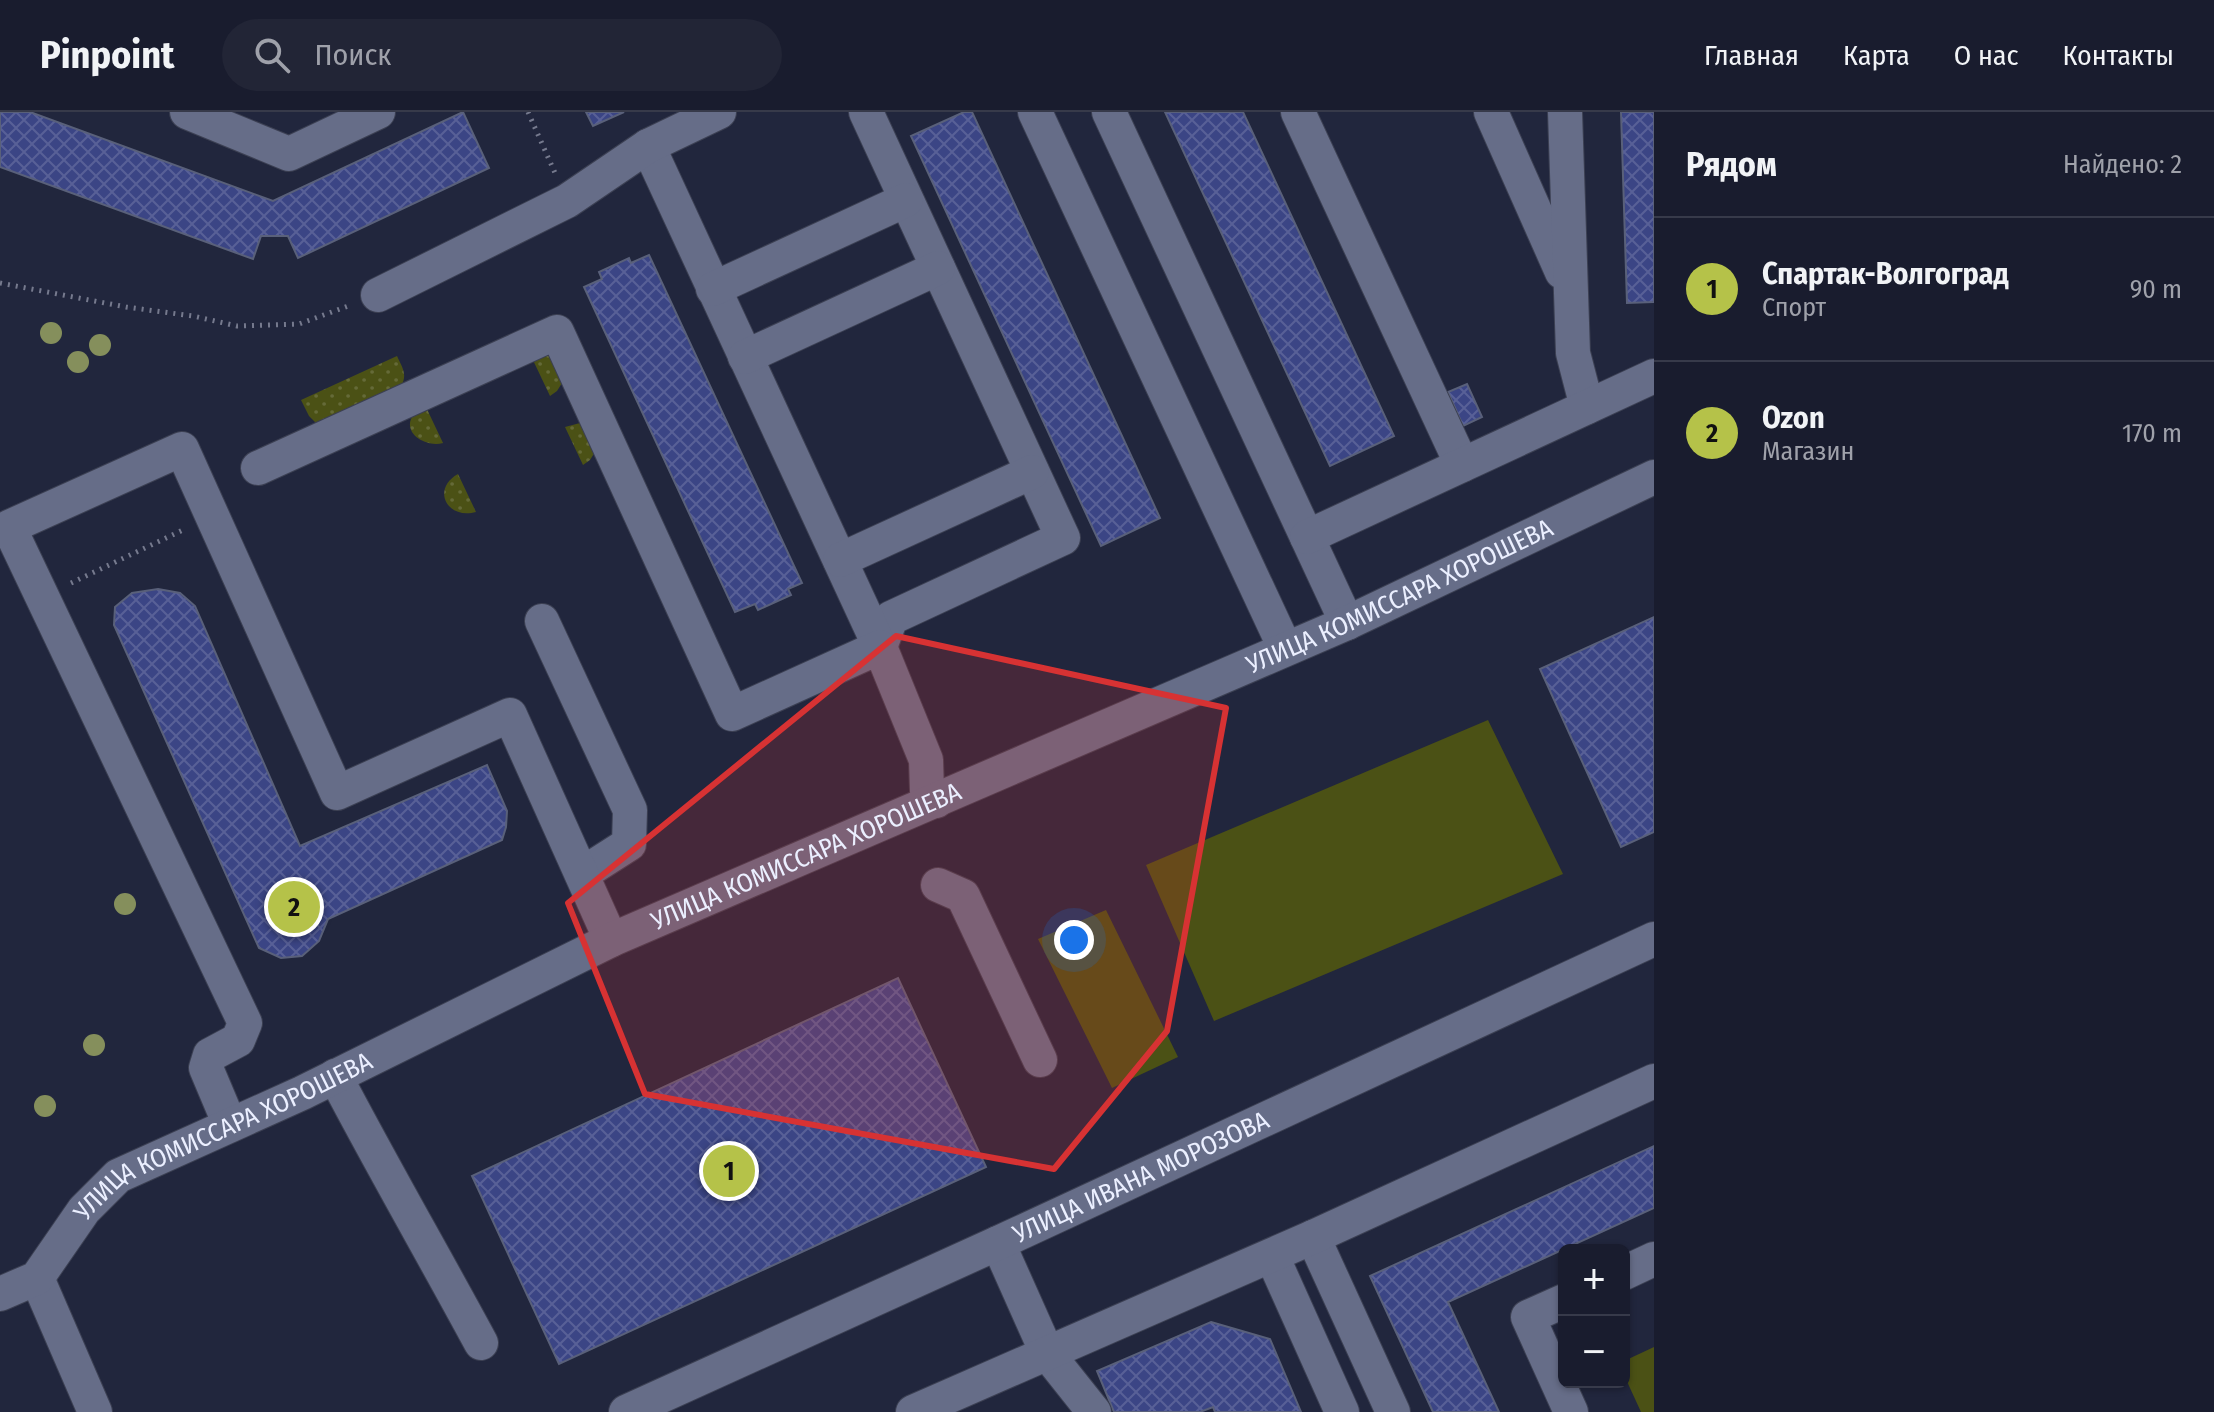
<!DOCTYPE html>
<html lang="ru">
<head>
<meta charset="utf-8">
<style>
  body { margin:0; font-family:"Fira Sans Condensed",sans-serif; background:#222536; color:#f1f3f6 }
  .controls { position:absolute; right:24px; bottom:24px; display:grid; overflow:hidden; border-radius:12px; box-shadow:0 2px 6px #0004 }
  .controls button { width:72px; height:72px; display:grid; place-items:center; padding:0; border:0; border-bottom:2px solid #373a4a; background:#191c2e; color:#f1f3f6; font:40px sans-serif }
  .you { position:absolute; left:1074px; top:828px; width:28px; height:28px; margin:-20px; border:6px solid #fff; border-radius:50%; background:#1a73e8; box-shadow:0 0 0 12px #1a73e833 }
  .badge { display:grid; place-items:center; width:52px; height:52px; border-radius:50%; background:#b5c249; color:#111; font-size:26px; font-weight:700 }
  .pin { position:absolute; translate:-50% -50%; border:4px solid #fff; box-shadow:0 2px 8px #0006 }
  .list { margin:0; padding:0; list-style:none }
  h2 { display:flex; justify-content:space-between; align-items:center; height:104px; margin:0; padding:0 32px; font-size:34px }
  h2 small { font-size:26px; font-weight:400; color:#9fa1aa }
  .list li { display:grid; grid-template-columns:52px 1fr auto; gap:24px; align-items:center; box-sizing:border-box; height:144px; padding:0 32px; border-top:2px solid #373a4a }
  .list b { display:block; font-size:30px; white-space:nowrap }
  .list p { margin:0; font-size:26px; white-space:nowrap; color:#9fa1aa }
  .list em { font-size:26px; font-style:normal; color:#9fa1aa }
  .icon { flex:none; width:44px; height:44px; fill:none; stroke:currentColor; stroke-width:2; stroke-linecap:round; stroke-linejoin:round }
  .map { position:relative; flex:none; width:1654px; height:1300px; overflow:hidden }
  header { display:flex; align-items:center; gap:48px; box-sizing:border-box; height:112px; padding:0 40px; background:#191c2e; border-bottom:2px solid #373a4a }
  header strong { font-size:38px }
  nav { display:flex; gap:44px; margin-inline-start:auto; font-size:28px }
  .search { width:560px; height:72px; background:#222536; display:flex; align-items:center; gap:20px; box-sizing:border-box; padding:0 28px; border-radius:44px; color:#9fa1aa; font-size:30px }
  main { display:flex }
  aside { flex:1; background:#191c2e }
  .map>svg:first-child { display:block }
  .grass { fill:url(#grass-dots) }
  .park { fill:#4b5115 }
  .building { fill:url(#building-cross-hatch); stroke:#59607a; stroke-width:2 }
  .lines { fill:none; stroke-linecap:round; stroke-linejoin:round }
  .minor-casing { stroke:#3c4053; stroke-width:36 }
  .path { stroke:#767a8e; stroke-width:5; stroke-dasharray:2 6; stroke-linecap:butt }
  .minor { stroke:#666d88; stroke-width:34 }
  .tree { fill:#858f5c }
  .marked { fill:#d73233; fill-opacity:0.2; stroke:#d73233; stroke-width:6; stroke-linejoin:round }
  .labels { text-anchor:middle; stroke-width:6; stroke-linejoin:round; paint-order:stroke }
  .street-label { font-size:26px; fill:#ebefff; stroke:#21263d }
</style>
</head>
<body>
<header>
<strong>Pinpoint</strong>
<div class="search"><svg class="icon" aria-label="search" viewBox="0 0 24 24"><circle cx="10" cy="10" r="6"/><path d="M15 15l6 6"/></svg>Поиск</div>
<nav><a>Главная</a><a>Карта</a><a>О нас</a><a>Контакты</a></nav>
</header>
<main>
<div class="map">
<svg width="1654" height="1300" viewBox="0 0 1654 1300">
  <defs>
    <pattern id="grass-dots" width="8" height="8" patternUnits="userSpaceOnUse" patternTransform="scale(2)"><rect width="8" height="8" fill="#4b5115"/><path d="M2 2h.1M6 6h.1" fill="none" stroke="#656a38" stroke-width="1.8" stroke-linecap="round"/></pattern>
    <pattern id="building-cross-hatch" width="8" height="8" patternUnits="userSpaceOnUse" patternTransform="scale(2)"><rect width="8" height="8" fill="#3b4585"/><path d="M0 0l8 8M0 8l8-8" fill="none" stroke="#586097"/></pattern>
  </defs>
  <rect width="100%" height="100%" fill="#21263d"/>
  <!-- grass -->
  <path class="grass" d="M 547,243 L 554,246 L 562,271 L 557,279 L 550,284 L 532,246 Z
    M 397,244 C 403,257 408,263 400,276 L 325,310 L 315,310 L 309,304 L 301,288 Z
    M 425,293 L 443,331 C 425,336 400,320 414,302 C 417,298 422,296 425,293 Z
    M 580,311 L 587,315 L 595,340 L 590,348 L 583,353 L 565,315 Z
    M 458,362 L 476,400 C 447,408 431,377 458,362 Z"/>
  <!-- park -->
  <path class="park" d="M 1488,608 L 1563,762 L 1214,909 L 1146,753 Z
    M 1106,798 L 1178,945 L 1112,976 L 1038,827 Z
    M 1654,1235 L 1654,1300 L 1641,1300 L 1624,1263 L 1624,1249 Z"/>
  <!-- building -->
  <path class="building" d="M 0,0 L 30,0 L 273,89 L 463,0 L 489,56 L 298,146 L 288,124 L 261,124 L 253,147 L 0,55 Z
    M 586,0 L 624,0 L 593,14 Z
    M 964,0 L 972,0 L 1160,406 L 1101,434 L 911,24 Z
    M 1165,0 L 1243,0 L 1394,324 L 1330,354 Z
    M 1621,0 L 1654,0 L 1654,190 L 1627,191 Z
    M 649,143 L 802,471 L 788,477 L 791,483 L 758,498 L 755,492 L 735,500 L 584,175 L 602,167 L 599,160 L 629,146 L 631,151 Z
    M 1467,272 L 1482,305 L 1463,314 L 1448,280 Z
    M 158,477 L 180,481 L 195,494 L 300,734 L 487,653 L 507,699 L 506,715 L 502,728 L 328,807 L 319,829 L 302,844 L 281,846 L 259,836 L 114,513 L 115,495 L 132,481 Z
    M 1654,505 L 1654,720 L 1621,735 L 1540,557 Z
    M 898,866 L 986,1055 L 559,1252 L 472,1064 Z
    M 1654,1034 L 1654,1096 L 1448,1190 L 1499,1300 L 1433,1300 L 1370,1164 Z
    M 1211,1210 L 1270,1227 L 1301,1300 L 1215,1300 L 1213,1295 L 1200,1300 L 1114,1300 L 1097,1259 Z"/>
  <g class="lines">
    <!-- minor casing -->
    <g class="minor-casing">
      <g id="minor">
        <path d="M 187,0 L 289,42 L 378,0"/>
        <path d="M 866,0 L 1063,426 L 891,506 L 880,535"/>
        <path d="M 1035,0 L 1285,536"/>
        <path d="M 1109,0 L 1347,511"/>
        <path d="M 1298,0 L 1462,353"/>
        <path d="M 1491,0 L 1562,160"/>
        <path d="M 1565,0 L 1573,241 L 1587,295"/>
        <path d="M 648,34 L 880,535"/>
        <path d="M 713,177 L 906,88"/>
        <path d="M 378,183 L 567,89 L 648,34 L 719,0"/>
        <path d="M 745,245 L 938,156"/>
        <path d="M 258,356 L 557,220 L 732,602 L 880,535 L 926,648 L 927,679 L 936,689"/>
        <path d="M 1307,425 L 1654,264"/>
        <path d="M 840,448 L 1032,360"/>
        <path d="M 542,509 L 630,698 L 629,732 L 582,762"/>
        <path d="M 938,773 L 963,784 L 1040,948"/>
        <path d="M 335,964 C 382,1054 433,1142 481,1231"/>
        <path d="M 230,1013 L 206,956 L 210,943 L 238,928 L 245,911 L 9,415 L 182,337 L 337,681 L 510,603 L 611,828"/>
        <path d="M 1313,1125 L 1393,1300"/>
        <path d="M 998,1131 L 1047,1241 L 1094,1300"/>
        <path d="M 1272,1144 L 1342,1300"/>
        <path d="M 1624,1161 L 1654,1147"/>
        <path d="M 37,1166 L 95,1300"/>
        <path id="s1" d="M 0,1182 L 37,1166 L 84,1098 L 118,1064 L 302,981 L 611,828 L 1347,511 L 1654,365"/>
        <path d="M 1564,1189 L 1528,1205 L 1571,1300"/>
        <path id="s2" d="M 626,1300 L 998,1131 L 1654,827"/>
        <path d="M 913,1300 L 1313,1125 L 1654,969"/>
      </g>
    </g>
    <!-- path -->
    <path class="path" d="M 528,0 L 555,61
      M 0,171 L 126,195 L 193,204 L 237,214 L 299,212 L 351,193
      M 71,471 L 185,417"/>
    <!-- minor -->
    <use href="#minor" class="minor"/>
  </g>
  <!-- trees -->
  <g class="tree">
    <circle cx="51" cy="221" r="11"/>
    <circle cx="100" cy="233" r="11"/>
    <circle cx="78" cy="250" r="11"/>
    <circle cx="125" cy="792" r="11"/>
    <circle cx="94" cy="933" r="11"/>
    <circle cx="45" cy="994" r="11"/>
  </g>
  <!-- marked area -->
  <path class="marked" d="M 896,524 L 1226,596 L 1167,919 L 1054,1057 L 645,982 L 568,791 Z"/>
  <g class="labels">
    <!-- street labels -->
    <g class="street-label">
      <text dy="9" stroke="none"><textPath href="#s1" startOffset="1578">УЛИЦА КОМИССАРА ХОРОШЕВА</textPath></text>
      <text dy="9" stroke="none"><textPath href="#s1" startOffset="930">УЛИЦА КОМИССАРА ХОРОШЕВА</textPath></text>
      <text dy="9" stroke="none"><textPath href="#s1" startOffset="282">УЛИЦА КОМИССАРА ХОРОШЕВА</textPath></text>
      <text dy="9" stroke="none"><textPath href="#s2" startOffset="566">УЛИЦА ИВАНА МОРОЗОВА</textPath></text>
    </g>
  </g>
</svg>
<div class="controls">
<button>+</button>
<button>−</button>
</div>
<div class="you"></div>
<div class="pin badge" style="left:729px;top:1059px">1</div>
<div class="pin badge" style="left:294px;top:795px">2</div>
</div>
<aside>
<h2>Рядом<small>Найдено: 2</small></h2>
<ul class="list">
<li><span class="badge">1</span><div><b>Спартак-Волгоград</b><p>Спорт</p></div><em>90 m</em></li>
<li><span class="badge">2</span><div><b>Ozon</b><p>Магазин</p></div><em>170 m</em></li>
</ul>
</aside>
</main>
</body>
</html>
